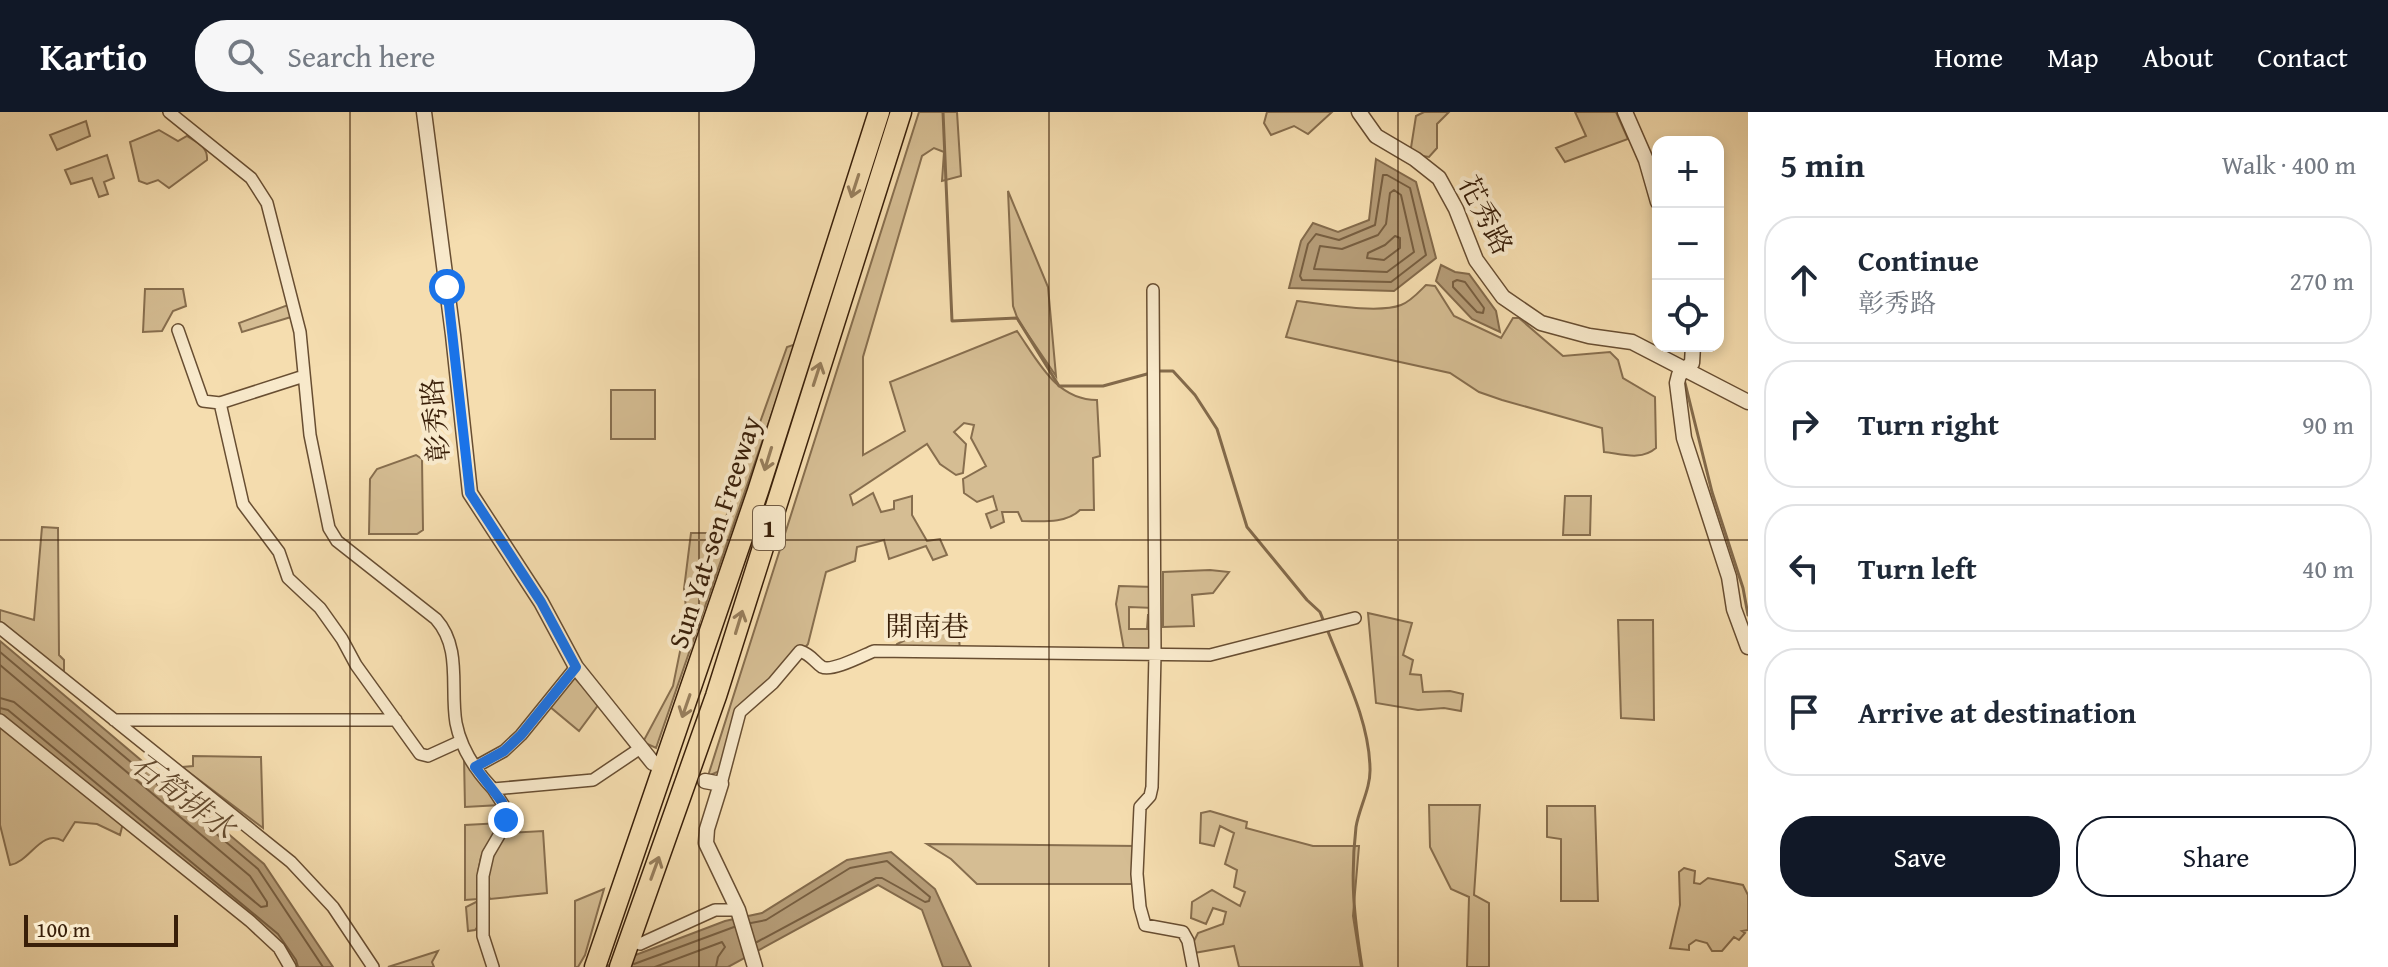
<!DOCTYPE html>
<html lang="en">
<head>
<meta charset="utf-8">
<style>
  body { margin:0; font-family:"Gentium Book Plus","Noto Serif TC",serif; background:#f6f6f7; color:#1f2937 }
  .controls { position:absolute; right:24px; top:24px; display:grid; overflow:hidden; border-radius:16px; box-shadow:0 4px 12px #0003 }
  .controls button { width:72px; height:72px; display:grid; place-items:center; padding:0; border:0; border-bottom:2px solid #e0e1e3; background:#fff; color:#1f2937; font:40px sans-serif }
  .scale { position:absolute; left:24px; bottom:20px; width:154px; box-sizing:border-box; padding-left:8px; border:4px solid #391f09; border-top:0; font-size:22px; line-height:28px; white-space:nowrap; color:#391f09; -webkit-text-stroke:6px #f8e9cb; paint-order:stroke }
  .stop { position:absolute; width:24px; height:24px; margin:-18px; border:6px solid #1a73e8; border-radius:50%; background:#fff }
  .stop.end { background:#1a73e8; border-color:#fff; box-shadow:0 2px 8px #0008 }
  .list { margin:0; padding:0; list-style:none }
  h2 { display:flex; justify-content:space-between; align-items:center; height:104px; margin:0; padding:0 32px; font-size:34px }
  h2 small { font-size:26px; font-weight:400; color:#747a83 }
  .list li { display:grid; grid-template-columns:52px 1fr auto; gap:24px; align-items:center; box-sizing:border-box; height:128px; margin:0 16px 16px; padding:0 16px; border:2px solid #e0e1e3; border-radius:32px }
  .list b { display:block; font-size:30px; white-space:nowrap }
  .list p { margin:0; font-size:26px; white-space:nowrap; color:#747a83 }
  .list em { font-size:26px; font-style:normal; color:#747a83 }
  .actions { display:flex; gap:16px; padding:24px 32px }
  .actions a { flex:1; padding:18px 0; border:2px solid #111827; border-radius:32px; text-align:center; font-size:28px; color:#111827 }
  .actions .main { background:#111827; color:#fff }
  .icon { flex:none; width:44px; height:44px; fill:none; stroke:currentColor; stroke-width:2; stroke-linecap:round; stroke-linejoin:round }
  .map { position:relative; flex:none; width:1748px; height:855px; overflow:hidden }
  header { display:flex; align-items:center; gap:48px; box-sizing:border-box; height:112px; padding:0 40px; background:#111827; color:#fff }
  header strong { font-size:38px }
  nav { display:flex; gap:44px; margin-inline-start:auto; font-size:28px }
  .search { width:560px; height:72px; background:#f6f6f7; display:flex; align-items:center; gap:20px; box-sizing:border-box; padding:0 28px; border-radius:32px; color:#747a83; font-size:30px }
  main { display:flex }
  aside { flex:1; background:#fff }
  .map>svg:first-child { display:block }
  .green { fill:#d5bd93; stroke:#876e4e; stroke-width:2 }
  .water { fill:#b59c77; stroke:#836a4b; stroke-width:2 }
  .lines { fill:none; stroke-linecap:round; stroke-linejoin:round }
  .shore { stroke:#775e40; stroke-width:2 }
  .stream { stroke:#836a4b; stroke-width:3 }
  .minor-casing { stroke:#684e32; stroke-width:14 }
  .tertiary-casing { stroke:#684e32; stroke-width:17 }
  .motorway-casing { stroke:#391f09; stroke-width:23 }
  .minor { stroke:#f8e9cb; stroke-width:11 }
  .tertiary { stroke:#f8e9cb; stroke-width:14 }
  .motorway { stroke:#f5ddaf; stroke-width:20 }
  .oneway { stroke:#977e5c }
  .route { stroke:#1a73e8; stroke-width:10 }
  .grid { fill:none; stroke:#391f09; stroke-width:2; stroke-opacity:0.55 }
  .labels { text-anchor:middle; stroke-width:8; stroke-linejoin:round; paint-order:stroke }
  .shield { fill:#f8e9cb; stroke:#725c43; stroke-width:2 }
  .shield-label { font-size:26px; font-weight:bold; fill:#391f09 }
  .street-label { font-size:28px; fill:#391f09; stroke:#f8e9cb }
  .water-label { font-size:30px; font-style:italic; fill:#644b30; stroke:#f8e9cb }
</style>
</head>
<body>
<header>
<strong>Kartio</strong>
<div class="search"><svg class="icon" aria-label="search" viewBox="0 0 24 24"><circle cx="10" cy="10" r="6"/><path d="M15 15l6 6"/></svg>Search here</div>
<nav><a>Home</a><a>Map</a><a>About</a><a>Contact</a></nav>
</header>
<main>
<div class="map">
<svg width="1748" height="855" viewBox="0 0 1748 855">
  <rect width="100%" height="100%" fill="#f5ddaf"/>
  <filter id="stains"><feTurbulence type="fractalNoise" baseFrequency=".0025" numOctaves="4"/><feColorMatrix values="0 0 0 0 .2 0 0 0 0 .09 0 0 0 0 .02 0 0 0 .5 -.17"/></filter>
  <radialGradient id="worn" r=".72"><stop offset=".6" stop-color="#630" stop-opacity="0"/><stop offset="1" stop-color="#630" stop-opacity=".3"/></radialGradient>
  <!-- green -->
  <path class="green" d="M 919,0 L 957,0 L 961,64 L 942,69 L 944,40 L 934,36 L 922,44 L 863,245 L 863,343 L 905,319 L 890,270 L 1017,219 C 1038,249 1056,288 1097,288 L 1100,344 L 1093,346 L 1094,398 L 1080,398 C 1066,412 1041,409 1022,409 L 1018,400 L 1002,400 L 1004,410 L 991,416 L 986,402 L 997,398 L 993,384 L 977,390 L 964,381 L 963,367 L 986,354 L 971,326 L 974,313 L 964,311 L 954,320 L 966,332 L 963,361 L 956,363 L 940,352 L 927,332 L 850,383 L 853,393 L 873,381 L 881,400 L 894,397 L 894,389 L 912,384 L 912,403 L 927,429 L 940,427 L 947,443 L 933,448 L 926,434 L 889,447 L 884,428 L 857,435 L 855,449 L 826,460 L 808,532 L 786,559 L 740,601 L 722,658 L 708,664 Z
    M 1267,0 L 1332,0 L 1308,22 L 1294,14 L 1271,23 L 1264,11 Z
    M 1424,0 L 1449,0 L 1437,12 L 1437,36 L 1429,45 L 1410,42 L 1416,4 Z
    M 1575,0 L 1616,0 L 1628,27 L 1565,50 L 1556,36 L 1586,24 Z
    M 86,9 L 90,24 L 57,38 L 50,23 Z
    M 159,18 L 178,29 L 187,24 C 198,31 208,35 207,48 L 169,76 L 158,68 L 147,72 L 139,69 L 130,30 Z
    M 107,43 L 114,66 L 104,70 L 108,82 L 99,85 L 92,66 L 71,72 L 65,58 Z
    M 1008,79 L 1048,175 L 1056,264 L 1018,208 L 1013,194 Z
    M 1426,173 L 1435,174 L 1454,204 L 1501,226 L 1513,206 L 1519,206 L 1563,244 L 1610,240 L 1618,248 L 1623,266 L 1655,285 L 1656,336 C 1641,349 1622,342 1604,340 L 1602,316 L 1502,288 L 1479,280 L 1450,261 L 1286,225 L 1297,189 C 1323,192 1378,202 1401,193 C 1410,190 1419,180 1426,173 Z
    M 145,177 L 183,177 L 186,194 L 173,199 L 162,219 L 143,220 Z
    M 288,193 L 291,205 L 242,220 L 239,211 Z
    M 796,232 L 656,636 L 643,630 L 673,574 L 687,505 L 684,477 L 691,421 L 719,421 L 721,419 L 787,235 Z
    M 611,278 L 655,278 L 655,327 L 611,327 Z
    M 416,343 L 422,347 L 423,418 L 417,422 L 369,422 L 370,367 L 377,357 Z
    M 1565,384 L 1591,384 L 1590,423 L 1563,423 Z
    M 42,415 L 58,416 L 59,543 L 64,548 L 64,561 L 0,509 L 0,498 L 34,508 Z
    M 1210,458 L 1229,460 L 1213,481 L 1192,483 L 1194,514 L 1163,515 L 1163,460 Z
    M 1119,474 L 1154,475 L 1154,496 L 1129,495 L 1129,517 L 1147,517 L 1148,503 L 1154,503 L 1150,538 L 1124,538 L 1116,492 Z
    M 1368,501 L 1412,511 L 1403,543 L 1413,548 L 1410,562 L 1421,563 L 1423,580 L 1450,579 L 1463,582 L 1461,599 L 1444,596 L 1418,598 L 1376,591 Z
    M 957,503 L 960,538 L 895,536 L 897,532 Z
    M 1618,508 L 1653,508 L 1654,608 L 1621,606 Z
    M 573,564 L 599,592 L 579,619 L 549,594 Z
    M 0,614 L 123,711 L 120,723 L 97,712 L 75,710 L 63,729 C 41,716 30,750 10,753 L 0,713 Z
    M 193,644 L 261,645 L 263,716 L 182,655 L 193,654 Z
    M 464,645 L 500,693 L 465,695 Z
    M 1429,693 L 1480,693 L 1474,783 L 1489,791 L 1489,855 L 1467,855 L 1469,785 L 1451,777 L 1430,735 Z
    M 1547,694 L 1595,694 L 1598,789 L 1561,789 L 1561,727 L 1547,725 Z
    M 1210,699 L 1247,710 L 1246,716 L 1313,734 L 1359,734 L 1353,804 L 1361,855 L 1239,855 L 1234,834 L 1194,841 L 1194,829 L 1198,821 L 1223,812 L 1226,800 L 1213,796 L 1206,812 L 1191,806 L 1192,790 L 1212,778 L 1240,794 L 1245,780 L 1234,775 L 1237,758 L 1225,752 L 1234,721 L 1220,714 L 1214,734 L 1200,731 L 1201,701 Z
    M 501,711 L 481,745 L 478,760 L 478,787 L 465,788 L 465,713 Z
    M 543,719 L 547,781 L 490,787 C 479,765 495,739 507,721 Z
    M 927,732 L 1138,734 L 1136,772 L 977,772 L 951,747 Z
    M 1684,756 L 1695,759 L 1694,771 L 1700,772 L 1708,766 L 1743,773 L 1748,783 L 1748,818 L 1742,819 L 1745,821 L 1739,828 L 1734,825 L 1722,839 L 1712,839 L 1707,831 L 1696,828 L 1689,833 L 1689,838 L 1670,836 L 1680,793 L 1679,760 Z
    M 604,777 L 585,843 L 578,855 L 575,855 L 575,789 Z
    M 478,789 L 482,809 L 475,818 L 468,819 L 466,795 Z
    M 438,839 L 432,850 L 434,855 L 388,855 Z"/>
  <!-- water -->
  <path class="water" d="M 1376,47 L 1416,70 L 1436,146 L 1394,179 L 1289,176 L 1301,129 L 1313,111 L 1338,120 L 1369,108 Z
    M 1441,153 L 1455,160 L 1469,162 L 1496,199 L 1500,220 L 1472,207 L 1436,169 Z
    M 0,529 L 264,752 L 333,855 L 292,855 L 273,828 L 0,602 Z
    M 891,740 L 935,777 L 971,855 L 943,855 L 922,798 L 878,773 L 728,855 L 604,855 L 725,809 L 762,801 L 847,748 Z"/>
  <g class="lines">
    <!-- shore -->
    <path class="shore" d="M 1383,63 L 1387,63 L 1410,76 L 1426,143 L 1391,170 L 1302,168 L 1300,164 L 1308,132 L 1316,122 L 1339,128 L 1375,113 Z
      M 1394,78 L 1401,83 L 1414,140 L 1387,160 L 1314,157 L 1320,134 L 1342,137 L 1378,123 L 1386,112 L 1390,81 Z
      M 1395,124 L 1400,126 L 1400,136 L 1384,148 L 1367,146 L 1368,141 L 1385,133 Z
      M 1457,168 L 1465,170 L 1484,196 L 1483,201 L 1477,200 L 1453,175 L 1453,170 Z
      M 0,540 L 258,757 L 323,855
      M 0,553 L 250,764 L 267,790 L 267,794 L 261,795 L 14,590 L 0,586
      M 0,596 L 8,598 L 278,822 L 296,848 L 298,855
      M 751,811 L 766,808 L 850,756 L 887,749 L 930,785 L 929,789 L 925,790 L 882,766 L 876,766 L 757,830
      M 634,852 L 734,815
      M 655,855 L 722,830 L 725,835 L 718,845 L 716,855"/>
    <!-- stream -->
    <path class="stream" d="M 943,0 L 952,209 L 1017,206 L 1059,274 L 1103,274 L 1158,259 L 1173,259 L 1195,283 L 1217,317 L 1247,415 L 1307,488 L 1320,500 L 1324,510
      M 1656,95 L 1658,107
      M 1685,271 L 1712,380 L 1743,476 L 1748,503
      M 1327,517 C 1344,561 1369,608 1370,656 C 1371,676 1359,696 1356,715 C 1350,767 1354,804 1362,855"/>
    <!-- minor casing -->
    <g class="minor-casing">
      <path id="minor" d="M 169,0 L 251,66 L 267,91 L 300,220 L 310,323 L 329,416 L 337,429 L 436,507 C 462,536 450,576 456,611 C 461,637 476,659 493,677 L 593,668 L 639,637
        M 1153,178 L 1155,542 L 1152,675 L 1150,684 L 1140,695 L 1137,762 L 1140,795 L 1145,813 L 1183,820 L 1188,829 L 1193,855
        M 178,218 L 203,289 L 220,291 L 243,392 L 279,440 L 288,466 L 320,496 L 342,527 L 356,553 L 420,642 L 428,644 L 461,629
        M 220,291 L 304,264
        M 0,516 L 291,750 L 333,795 L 373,855
        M 0,608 L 250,809 L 279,836 L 290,855
        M 114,608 L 396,608
        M 475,655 L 504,639 L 521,623 L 576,555
        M 721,672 L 740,600 L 773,571 L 800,539 C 812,543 814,550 822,555 C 832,560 864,543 874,539 L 1210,543 L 1355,506
        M 493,677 L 504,694 L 506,703 L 505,713 L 488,742 L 483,764 L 483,824 L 493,855
        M 640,832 L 715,798 L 738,798"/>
    </g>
    <!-- tertiary casing -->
    <g class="tertiary-casing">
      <path id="tertiary" d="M 424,0 L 453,223 L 470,381 L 541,490 L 576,555 L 653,651
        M 1359,0 L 1376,24 L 1415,47 L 1439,66 L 1456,97 L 1476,148 L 1503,185 L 1541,211 L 1589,224 L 1632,230 L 1748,290
        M 1625,0 L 1646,48 L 1658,90
        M 1693,234 L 1692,251 L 1679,263 L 1677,271 L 1684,326 L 1729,465 L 1734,497 L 1748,535
        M 705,669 L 721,672 L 707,717 L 706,731 L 738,798 L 755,855"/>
    </g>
    <!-- motorway casing -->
    <g class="motorway-casing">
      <path id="motorway" d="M 595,855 L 758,379 L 879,0
        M 620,855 L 716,584 L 901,0"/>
    </g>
    <!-- minor -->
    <use href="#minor" class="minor"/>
    <!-- tertiary -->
    <use href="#tertiary" class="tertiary"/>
    <!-- motorway -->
    <use href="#motorway" class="motorway"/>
  </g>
  <!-- one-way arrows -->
  <defs><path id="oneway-shaft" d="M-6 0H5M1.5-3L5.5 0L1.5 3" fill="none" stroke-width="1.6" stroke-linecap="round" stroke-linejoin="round" transform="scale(2)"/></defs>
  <g class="oneway">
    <use href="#oneway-shaft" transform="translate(855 74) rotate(108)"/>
    <use href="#oneway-shaft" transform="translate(817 262) rotate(-72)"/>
    <use href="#oneway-shaft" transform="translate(768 347) rotate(107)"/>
    <use href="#oneway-shaft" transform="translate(739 510) rotate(-73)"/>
    <use href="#oneway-shaft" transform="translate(686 594) rotate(109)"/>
    <use href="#oneway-shaft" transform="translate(655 756) rotate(-70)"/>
  </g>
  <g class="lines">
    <!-- route -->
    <path class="route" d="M 447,175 L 470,381 L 541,490 L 576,555 L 521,623 L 504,639 L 475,655 L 502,690 L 506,708"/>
  </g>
  <!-- grid -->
  <path class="grid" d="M 350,0 L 350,855M 699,0 L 699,855M 1049,0 L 1049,855M 1398,0 L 1398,855M 0,428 L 1748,428"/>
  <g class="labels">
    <!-- shield labels -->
    <rect class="shield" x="753" y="394" width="32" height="44" rx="6"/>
    <g class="shield-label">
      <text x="769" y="425">1</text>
    </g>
    <!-- street labels -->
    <g class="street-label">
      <text transform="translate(1486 103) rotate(63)" y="10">花秀路</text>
      <text transform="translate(435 308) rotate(-95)" y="10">彰秀路</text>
      <text transform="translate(714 420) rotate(-72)" y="10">Sun Yat-sen Freeway</text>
      <text x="927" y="524">開南巷</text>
    </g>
    <!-- water labels -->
    <g class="water-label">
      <text transform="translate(183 684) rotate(37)" y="10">石筍排水</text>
    </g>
  </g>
  <rect width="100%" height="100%" filter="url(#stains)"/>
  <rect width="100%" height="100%" fill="url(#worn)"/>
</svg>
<div class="controls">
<button>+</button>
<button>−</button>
<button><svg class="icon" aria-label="locate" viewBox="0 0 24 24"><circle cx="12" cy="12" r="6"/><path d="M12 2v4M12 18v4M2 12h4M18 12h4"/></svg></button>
</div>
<div class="scale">100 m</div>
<div class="stop" style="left:447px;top:175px"></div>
<div class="stop end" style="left:506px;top:708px"></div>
</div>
<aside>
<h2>5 min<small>Walk · 400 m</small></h2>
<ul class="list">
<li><svg class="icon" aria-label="ahead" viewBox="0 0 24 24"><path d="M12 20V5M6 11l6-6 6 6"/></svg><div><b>Continue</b><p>彰秀路</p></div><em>270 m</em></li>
<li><svg class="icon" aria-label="right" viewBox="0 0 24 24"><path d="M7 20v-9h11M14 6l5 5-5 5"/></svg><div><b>Turn right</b></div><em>90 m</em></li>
<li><svg class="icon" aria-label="left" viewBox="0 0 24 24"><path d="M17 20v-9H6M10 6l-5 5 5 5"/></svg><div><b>Turn left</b></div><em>40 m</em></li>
<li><svg class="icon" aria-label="arrive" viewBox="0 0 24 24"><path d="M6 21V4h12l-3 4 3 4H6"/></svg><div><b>Arrive at destination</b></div></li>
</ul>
<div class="actions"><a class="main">Save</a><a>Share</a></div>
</aside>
</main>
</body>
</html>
